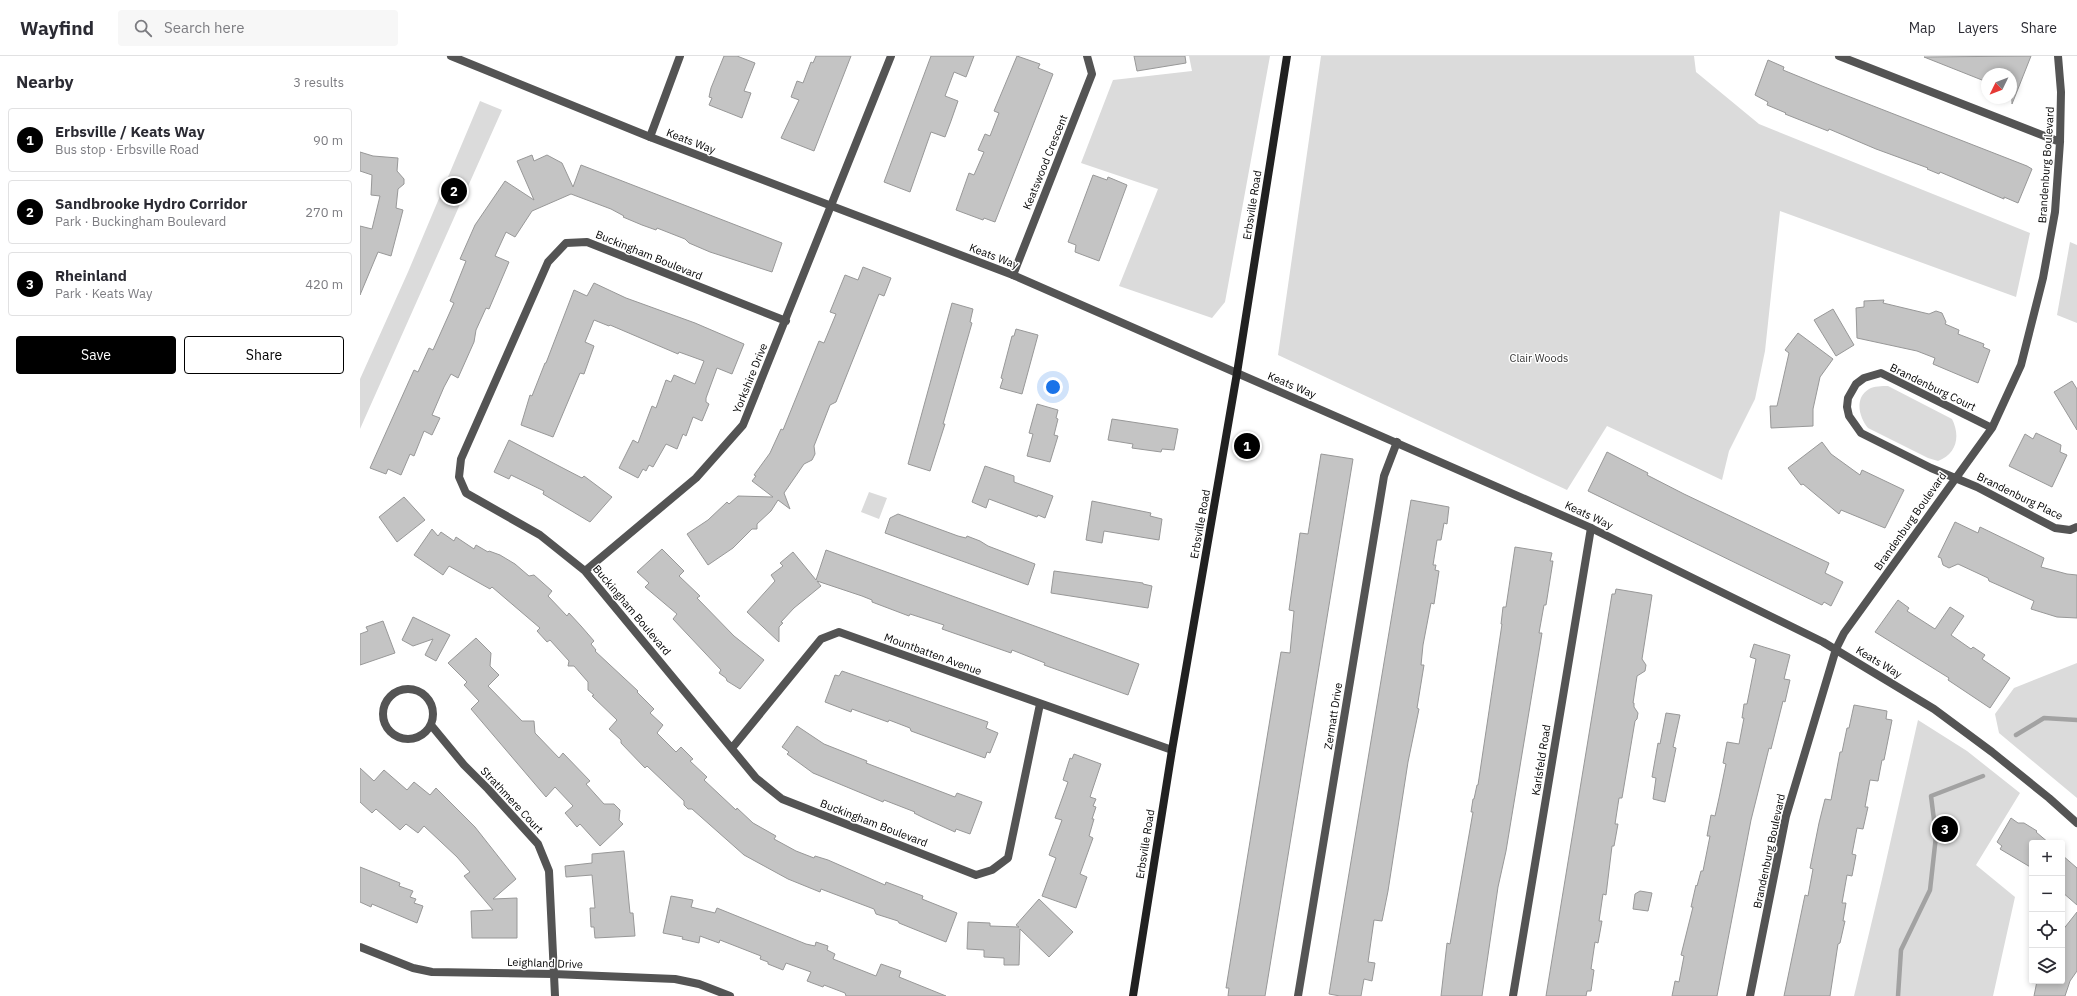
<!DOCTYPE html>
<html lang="en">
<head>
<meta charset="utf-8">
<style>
  body { margin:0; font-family:"IBM Plex Sans",sans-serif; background:#f7f7f7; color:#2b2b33 }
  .controls { position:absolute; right:12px; bottom:12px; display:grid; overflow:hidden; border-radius:4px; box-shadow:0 2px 6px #0003 }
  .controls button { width:36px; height:36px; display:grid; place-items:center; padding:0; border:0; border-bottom:1px solid #e1e1e2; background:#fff; color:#2b2b33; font:20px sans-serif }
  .compass { position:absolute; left:1621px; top:12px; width:36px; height:36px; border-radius:50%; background:#fff; box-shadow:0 2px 6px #0003; rotate:227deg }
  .you { position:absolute; left:693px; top:331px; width:14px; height:14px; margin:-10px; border:3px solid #fff; border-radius:50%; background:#1a73e8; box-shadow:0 0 0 6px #1a73e833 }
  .badge { display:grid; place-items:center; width:26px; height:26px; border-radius:50%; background:#000; color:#fff; font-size:13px; font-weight:700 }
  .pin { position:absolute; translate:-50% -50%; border:2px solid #fff; box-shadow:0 1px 4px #0006 }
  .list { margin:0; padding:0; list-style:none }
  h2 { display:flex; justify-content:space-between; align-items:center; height:52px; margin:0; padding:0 16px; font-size:17px }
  h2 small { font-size:13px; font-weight:400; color:#7c7c81 }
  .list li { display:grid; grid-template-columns:26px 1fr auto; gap:12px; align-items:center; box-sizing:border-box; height:64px; margin:0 8px 8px; padding:0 8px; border:1px solid #e1e1e2; border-radius:4px }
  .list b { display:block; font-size:15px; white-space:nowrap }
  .list p { margin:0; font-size:13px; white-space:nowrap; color:#7c7c81 }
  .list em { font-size:13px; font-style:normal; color:#7c7c81 }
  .actions { display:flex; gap:8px; padding:12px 16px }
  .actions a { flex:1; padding:9px 0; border:1px solid #000; border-radius:4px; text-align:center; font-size:14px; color:#000 }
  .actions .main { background:#000; color:#fff }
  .icon { flex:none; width:22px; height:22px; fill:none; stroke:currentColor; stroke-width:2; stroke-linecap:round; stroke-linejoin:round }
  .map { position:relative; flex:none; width:1717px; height:940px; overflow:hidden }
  header { display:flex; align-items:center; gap:24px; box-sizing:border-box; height:56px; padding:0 20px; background:#fff; border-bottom:1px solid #e1e1e2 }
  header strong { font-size:19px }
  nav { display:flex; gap:22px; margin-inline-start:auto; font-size:14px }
  .search { width:280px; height:36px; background:#f7f7f7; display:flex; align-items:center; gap:10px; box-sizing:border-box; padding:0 14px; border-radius:4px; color:#7c7c81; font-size:15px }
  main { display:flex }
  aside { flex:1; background:#fff }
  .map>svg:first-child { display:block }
  .green { fill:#dbdbdb }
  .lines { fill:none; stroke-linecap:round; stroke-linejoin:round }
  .stream { stroke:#a2a2a2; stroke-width:4.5 }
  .building { fill:#c4c4c4; stroke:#989898 }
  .minor { stroke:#545454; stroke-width:8 }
  .tertiary { stroke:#545454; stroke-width:8 }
  .secondary { stroke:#212121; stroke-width:8 }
  .labels { text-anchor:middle; stroke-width:3; stroke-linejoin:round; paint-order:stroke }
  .street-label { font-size:11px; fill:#000; stroke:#fff }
  .park-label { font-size:11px; fill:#323232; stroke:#fff }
</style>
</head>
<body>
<header>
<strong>Wayfind</strong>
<div class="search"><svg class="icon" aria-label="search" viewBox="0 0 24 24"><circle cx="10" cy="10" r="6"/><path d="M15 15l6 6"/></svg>Search here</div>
<nav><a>Map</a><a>Layers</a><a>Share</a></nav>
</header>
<main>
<aside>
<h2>Nearby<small>3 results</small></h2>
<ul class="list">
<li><span class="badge">1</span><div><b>Erbsville / Keats Way</b><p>Bus stop · Erbsville Road</p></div><em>90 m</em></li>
<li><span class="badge">2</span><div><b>Sandbrooke Hydro Corridor</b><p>Park · Buckingham Boulevard</p></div><em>270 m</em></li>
<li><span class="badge">3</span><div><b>Rheinland</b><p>Park · Keats Way</p></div><em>420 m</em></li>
</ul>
<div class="actions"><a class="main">Save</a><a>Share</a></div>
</aside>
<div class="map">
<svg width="1717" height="940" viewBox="0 0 1717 940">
  <rect width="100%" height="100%" fill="#fff"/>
  <!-- green -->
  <path class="green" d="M 829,0 L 910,0 L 865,246 L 852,262 L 759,230 L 798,133 L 721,107 L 753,24 L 832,15 Z
    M 961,0 L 1334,0 L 1336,16 L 1399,68 L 1670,177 L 1656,241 L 1420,155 L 1405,295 L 1395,343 L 1369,395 L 1362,424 L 1247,370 L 1207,434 L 918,299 Z
    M 120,45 L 142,54 L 0,373 L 0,323 L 48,216 Z
    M 1710,186 L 1717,189 L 1717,267 L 1697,259 Z
    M 1528,330 L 1592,363 C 1601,381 1596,398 1578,405 L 1568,402 L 1508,372 C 1499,361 1494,342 1509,333 C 1514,330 1522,330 1528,330 Z
    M 509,436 L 527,442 L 519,463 L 501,456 Z
    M 1717,607 L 1717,742 L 1639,677 L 1635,658 L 1654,632 Z
    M 1558,664 L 1607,695 L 1660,737 L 1616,809 L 1655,841 L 1633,940 L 1494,940 L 1522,823 Z"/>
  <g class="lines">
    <!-- stream -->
    <path class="stream" d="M 1656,679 L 1684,662 L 1717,664
      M 1538,940 L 1541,894 L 1570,834 L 1576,780 L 1571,740 L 1623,720"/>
  </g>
  <!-- building -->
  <path class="building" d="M 364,0 L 377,0 L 395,7 L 384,35 L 391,37 L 382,62 L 349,49 L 352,42 L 349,41 L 351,32 Z
    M 456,0 L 491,0 L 454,95 L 421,82 L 439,44 L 431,41 L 437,25 L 443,27 L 451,6 L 453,7 Z
    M 571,0 L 614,0 L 606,21 L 594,16 L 585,40 L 598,45 L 591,65 L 585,81 L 571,76 L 550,136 L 524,126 Z
    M 657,0 L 680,8 L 678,12 L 693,18 L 635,166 L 624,162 L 623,164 L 596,154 L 609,117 L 614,119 L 624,96 L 618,94 L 625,78 L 630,80 L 639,57 L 634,55 Z
    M 774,0 L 825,0 L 826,7 L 777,15 Z
    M 1671,0 L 1652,48 L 1651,18 L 1627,18 L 1627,26 L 1564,1 Z
    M 1408,4 L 1424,11 L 1423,14 L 1462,30 L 1667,110 L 1672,113 L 1658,147 L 1644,141 L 1644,143 L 1580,116 L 1579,118 L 1567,113 L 1568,112 L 1516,93 L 1469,73 L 1468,75 L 1425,58 L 1426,57 L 1407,49 L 1408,46 L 1395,39 Z
    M 0,96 L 13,100 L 38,102 L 37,115 L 44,123 L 44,128 L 38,133 L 36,152 L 43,154 L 31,200 L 18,196 L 0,239 L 0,170 L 12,173 L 20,140 L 11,139 L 12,119 L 0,115 Z
    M 172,99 L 174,105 L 187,99 L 202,107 L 213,131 L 221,109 L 422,187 L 412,216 L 350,196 L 329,187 L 325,183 L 297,172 L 296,174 L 282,169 L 263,161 L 264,160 L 251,153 L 211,138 L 172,155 L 155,181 L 146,176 L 135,200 L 149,206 L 129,253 L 126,252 L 116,274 L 114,286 L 98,322 L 91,318 L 84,331 L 72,359 L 80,362 L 72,379 L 64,375 L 54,400 L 50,398 L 41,419 L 28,413 L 26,418 L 10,412 L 54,314 L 58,316 L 69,292 L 73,294 L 94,247 L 90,245 L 106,205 L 100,203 L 115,169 L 145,125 L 174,144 L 157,105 Z
    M 733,119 L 747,124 L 748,121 L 767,129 L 739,205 L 715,196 L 716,189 L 708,186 Z
    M 503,211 L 531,222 L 524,240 L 519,238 L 476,346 L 470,349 L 454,390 L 455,398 L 452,404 L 444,408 L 424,437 L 430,453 L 418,444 L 411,455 L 397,468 L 397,473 L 392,473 L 373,492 L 348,509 L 327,478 L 348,464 L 367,446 L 369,448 L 378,440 L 413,441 L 392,425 L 396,420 L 394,419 L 410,397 L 421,373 L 423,374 L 459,285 L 464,287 L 476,258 L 470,256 L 485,219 L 498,224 Z
    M 234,227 L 266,242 L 335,267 L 384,288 L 372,318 L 357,312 L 346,342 L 346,346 L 349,348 L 342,365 L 333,361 L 326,380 L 323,378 L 317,393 L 306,388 L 293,411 L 289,409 L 286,415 L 283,413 L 278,422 L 259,412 L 273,384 L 278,387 L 292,350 L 296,352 L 306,324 L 311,326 L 314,319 L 335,328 L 344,305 L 319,296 L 318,298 L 250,269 L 249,270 L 234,264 L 225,286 L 234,290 L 224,318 L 220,317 L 193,381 L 161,369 L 170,339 L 172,340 L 185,307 L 186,307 L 214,234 L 227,240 Z
    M 1524,244 L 1523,247 L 1569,258 L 1576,255 L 1582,257 L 1586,266 L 1585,268 L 1599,274 L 1598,278 L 1624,288 L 1623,291 L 1630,294 L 1618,327 L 1573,308 L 1575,302 L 1557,295 L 1497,282 L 1496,252 L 1504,251 L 1504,245 Z
    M 592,247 L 613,253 L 610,266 L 612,267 L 583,368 L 585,368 L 570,415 L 548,408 Z
    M 1473,253 L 1494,289 L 1476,300 L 1454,264 Z
    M 656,273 L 678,279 L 662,338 L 640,332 L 643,323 L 641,322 L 652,280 L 654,280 Z
    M 1438,277 L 1473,303 L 1460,321 L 1453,353 L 1453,370 L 1411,372 L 1410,350 L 1417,350 L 1429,297 L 1425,294 Z
    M 1712,325 L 1717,333 L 1717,374 L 1694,336 Z
    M 677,348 L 698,354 L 696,362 L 698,363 L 694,379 L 698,380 L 690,406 L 667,400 L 673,378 L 669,377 Z
    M 752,363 L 818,373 L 814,394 L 802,393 L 801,396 L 772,392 L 773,388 L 748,384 Z
    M 1676,377 L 1701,389 L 1700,396 L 1707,399 L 1692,431 L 1649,410 L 1665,378 L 1673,383 Z
    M 149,384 L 222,422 L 224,420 L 252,441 L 230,466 L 183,438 L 184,435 L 151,419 L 149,423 L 134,416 Z
    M 1462,386 L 1471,398 L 1500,419 L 1502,414 L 1544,434 L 1525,472 L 1481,454 L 1479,458 L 1443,428 L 1441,429 L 1428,412 Z
    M 1247,396 L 1288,417 L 1287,419 L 1324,438 L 1469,507 L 1465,517 L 1483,526 L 1471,550 L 1464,546 L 1462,549 L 1228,435 Z
    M 961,398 L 993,403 L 905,940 L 868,940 L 869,932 L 866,932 L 921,596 L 930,597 L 934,555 L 929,554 L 940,477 L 948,478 Z
    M 625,410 L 654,420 L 654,426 L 693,440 L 685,462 L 678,459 L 677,461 L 629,443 L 626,452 L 612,446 Z
    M 44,441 L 65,464 L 37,486 L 19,461 Z
    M 1051,444 L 1089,451 L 1087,468 L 1084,467 L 1081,484 L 1077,484 L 1073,509 L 1076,509 L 1075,514 L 1079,515 L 1074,548 L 1071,547 L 1063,589 L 1061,609 L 1064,609 L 1057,652 L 1059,653 L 1048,706 L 1028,835 L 1022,865 L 1014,864 L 1008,906 L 1015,907 L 1012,925 L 1004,923 L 1001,940 L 980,940 L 969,938 Z
    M 732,445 L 791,457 L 790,460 L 802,463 L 799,484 L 744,475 L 742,487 L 726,484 Z
    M 538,458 L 598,480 L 606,482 L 607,480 L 620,485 L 628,490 L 675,508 L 668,529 L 525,477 L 530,462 Z
    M 1595,466 L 1618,477 L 1620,471 L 1684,502 L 1681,511 L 1707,518 L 1717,519 L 1717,562 L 1697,561 L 1671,553 L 1674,545 L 1629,525 L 1628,522 L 1598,508 L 1589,512 L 1583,509 L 1581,502 L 1578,501 Z
    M 72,473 L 78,480 L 81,476 L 94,485 L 96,481 L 114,493 L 116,489 L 128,496 L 129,495 L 140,499 L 155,508 L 169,520 L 174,519 L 192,535 L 188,540 L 207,560 L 209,557 L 221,570 L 234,585 L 231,588 L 236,594 L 235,595 L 278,635 L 277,636 L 294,653 L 290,657 L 303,669 L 297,677 L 316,696 L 321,691 L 333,703 L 330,705 L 347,721 L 344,724 L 376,754 L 377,752 L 393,767 L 416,780 L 414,783 L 436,795 L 454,802 L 455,800 L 468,804 L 525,829 L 526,826 L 563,840 L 562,843 L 597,857 L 586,886 L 539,867 L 538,865 L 516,858 L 514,853 L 461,833 L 460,836 L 428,823 L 384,799 L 332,753 L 328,753 L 324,749 L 324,745 L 287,710 L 285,712 L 261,687 L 261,684 L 249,673 L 257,664 L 232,640 L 234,639 L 228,634 L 228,626 L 214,610 L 208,610 L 209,605 L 190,584 L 187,586 L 177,575 L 180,572 L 132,531 L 130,533 L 89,510 L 83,519 L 54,499 Z
    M 1155,491 L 1192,497 L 1190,505 L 1193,505 L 1186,549 L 1184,549 L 1179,577 L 1182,577 L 1146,795 L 1138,831 L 1122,940 L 1081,940 L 1087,887 L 1090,888 L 1113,756 L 1111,756 L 1113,743 L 1114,743 L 1117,729 L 1118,729 L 1142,568 L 1141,568 L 1143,551 L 1146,551 Z
    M 302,493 L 324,515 L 319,520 L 340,540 L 337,542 L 374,580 L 404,604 L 380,633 L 367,625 L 366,622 L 359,617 L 361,614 L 313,563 L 317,558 L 285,531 L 289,527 L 277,516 Z
    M 466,494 L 779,608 L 768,639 L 684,609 L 685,607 L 652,594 L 651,597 L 582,573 L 584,569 L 550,558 L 549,560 L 512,546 L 512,544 L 502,540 L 457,525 L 461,530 L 434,552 L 421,566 L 423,567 L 419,571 L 419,586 L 387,556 L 415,525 L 411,519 L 423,510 L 420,507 L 433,496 L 456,524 Z
    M 694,515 L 783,527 L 783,528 L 792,530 L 788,552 L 691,537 Z
    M 1256,533 L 1292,539 L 1282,603 L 1286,609 L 1285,615 L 1277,620 L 1273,647 L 1274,647 L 1274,651 L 1278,657 L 1277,663 L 1275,665 L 1262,742 L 1259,742 L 1255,768 L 1258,768 L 1254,790 L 1252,790 L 1246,839 L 1243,838 L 1239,865 L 1242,865 L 1238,887 L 1235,886 L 1231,913 L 1234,914 L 1231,935 L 1227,935 L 1226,940 L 1186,940 L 1252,538 L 1255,538 Z
    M 1538,544 L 1549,552 L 1547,555 L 1575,573 L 1590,551 L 1604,560 L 1591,579 L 1611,593 L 1613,591 L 1625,599 L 1622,603 L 1650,622 L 1630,652 L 1588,624 L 1589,622 L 1515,576 Z
    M 53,561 L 90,579 L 76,605 L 65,599 L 73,583 L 53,590 L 42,584 Z
    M 23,565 L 35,597 L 0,609 L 0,578 L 8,575 L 6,571 Z
    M 116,582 L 131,597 L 130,610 L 139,619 L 128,630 L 162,665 L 174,665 L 175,677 L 199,702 L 203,697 L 230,725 L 226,728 L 244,748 L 254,748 L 260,754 L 259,764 L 263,768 L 240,790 L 220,768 L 217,771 L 205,757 L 213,750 L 195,731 L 186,741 L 111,653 L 119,645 L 104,629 L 107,626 L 88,607 Z
    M 1394,588 L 1430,599 L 1424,623 L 1430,624 L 1425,646 L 1423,645 L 1411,693 L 1409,692 L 1391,764 L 1357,940 L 1312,940 L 1315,925 L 1319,926 L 1324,900 L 1321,899 L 1333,851 L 1331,851 L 1336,829 L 1337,830 L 1341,815 L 1343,815 L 1350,780 L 1347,780 L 1351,759 L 1355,760 L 1359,742 L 1366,708 L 1363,707 L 1367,686 L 1379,688 L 1384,662 L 1382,662 L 1384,648 L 1387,648 L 1396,603 L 1390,601 Z
    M 482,615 L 628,666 L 626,672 L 638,677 L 630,697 L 627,696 L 625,702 L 551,675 L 550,672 L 529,664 L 528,666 L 492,653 L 491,656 L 465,646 L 475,619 L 479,620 Z
    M 1494,649 L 1527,655 L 1526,663 L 1532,664 L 1524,704 L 1522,704 L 1518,725 L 1510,724 L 1505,751 L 1508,751 L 1503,773 L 1497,772 L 1492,798 L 1496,799 L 1492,820 L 1487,819 L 1482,847 L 1486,847 L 1483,865 L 1485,865 L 1480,887 L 1478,888 L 1470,940 L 1424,940 L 1445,839 L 1448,840 L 1453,813 L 1450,812 L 1459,767 L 1465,743 L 1471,744 L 1480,696 L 1482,696 L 1487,672 L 1489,672 Z
    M 1306,657 L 1320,659 L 1313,691 L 1316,692 L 1305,746 L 1293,743 L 1296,722 L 1292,721 L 1298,687 L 1300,688 Z
    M 437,670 L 464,688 L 507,705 L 506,707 L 595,741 L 597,737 L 622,746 L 610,778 L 596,773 L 595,776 L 564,762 L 554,757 L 555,756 L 524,744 L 523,746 L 453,717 L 427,698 L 429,696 L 422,691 Z
    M 714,698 L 741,708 L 730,741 L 736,743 L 733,750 L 736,751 L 732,763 L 734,763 L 729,780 L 733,782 L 720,818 L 727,821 L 716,852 L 682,840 L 696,802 L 689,799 L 702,764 L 695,762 L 708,726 L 703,724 L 710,702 L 712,703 Z
    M 0,712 L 14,725 L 24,714 L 47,734 L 54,726 L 70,739 L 76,732 L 115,771 L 156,823 L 133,843 L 157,842 L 157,882 L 112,882 L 111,855 L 133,854 L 104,820 L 110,816 L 97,801 L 64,770 L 58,777 L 46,768 L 40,774 L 16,753 L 12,757 L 0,746 Z
    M 1651,762 L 1658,767 L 1664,767 L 1677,775 L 1676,776 L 1689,787 L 1672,787 L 1672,812 L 1640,793 L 1642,790 L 1637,786 Z
    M 264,795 L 270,857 L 273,857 L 275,880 L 235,882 L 234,871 L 231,871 L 230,852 L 235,852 L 232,819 L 206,821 L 205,810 L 232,807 L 232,798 Z
    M 1702,799 L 1717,812 L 1717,849 L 1702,836 Z
    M 0,811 L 40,827 L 39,830 L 53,835 L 50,841 L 56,843 L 54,847 L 63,850 L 57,867 L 12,848 L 11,851 L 0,846 Z
    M 1280,835 L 1292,837 L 1288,855 L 1273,853 L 1275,838 Z
    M 311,840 L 333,844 L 331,851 L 355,857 L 357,852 L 446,888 L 455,890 L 456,886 L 468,890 L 467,894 L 475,898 L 473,903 L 516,920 L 521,908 L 541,915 L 539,921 L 586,940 L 486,940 L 485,937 L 464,929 L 463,931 L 447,925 L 451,916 L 426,907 L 423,914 L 408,908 L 408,906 L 400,903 L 401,900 L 360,884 L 359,887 L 340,880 L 339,887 L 322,883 L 323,881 L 303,877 Z
    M 679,843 L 713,876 L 689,901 L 660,873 L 659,909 L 644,909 L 644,902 L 624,901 L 624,894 L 607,893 L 608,866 L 630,867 L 630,870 L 659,871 L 656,869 Z
    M 1717,856 L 1717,915 L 1710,925 L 1705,940 L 1674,940 L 1677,925 L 1702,925 L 1702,875 Z"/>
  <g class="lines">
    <!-- minor -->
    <path class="minor" d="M 1479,0 L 1700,86
      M 290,81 L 320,0
      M 653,219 L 732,18 L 727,0
      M 426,265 L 227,186 L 206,187 L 188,206 L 101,403 L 99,421 L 106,437 L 180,479 L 225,515 L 396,722 L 422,743 L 616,819 L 632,814 L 648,802 L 680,648
      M 1632,372 L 1521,317 L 1504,322 L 1496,328 L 1488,342 L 1487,351 L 1489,360 L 1501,377 L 1571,412 L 1617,431 L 1695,472 L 1710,474 L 1717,471
      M 225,515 L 336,422 L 383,369 L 531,0
      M23 658a25 25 0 1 1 50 0a25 25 0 1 1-50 0Z
      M 71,669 L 104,709 L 128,733 L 178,788 L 189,815 L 195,940
      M 372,692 L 461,583 L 479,576 L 812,694
      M 0,891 L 53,912 L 72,916 L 193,918 L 315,923 L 339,928 L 370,940
      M 938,940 L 1024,420 L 1037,386
      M 1153,940 L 1231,472
      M 1390,940 L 1426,760 L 1476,593 L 1484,577 L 1632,372 L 1661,309 L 1683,222 L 1695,156 L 1700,86 L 1701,36 L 1698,0"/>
    <!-- tertiary -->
    <path class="tertiary" d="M 91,0 L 290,81 L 653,219 L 1231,472 L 1463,586 L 1574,653 L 1632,696 L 1689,742 L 1717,767"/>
    <!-- secondary -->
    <path class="secondary" d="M 773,940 L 812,694 L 877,317 L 927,0"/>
  </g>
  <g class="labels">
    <!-- street labels -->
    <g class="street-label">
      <text transform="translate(331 85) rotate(21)" y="4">Keats Way</text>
      <text transform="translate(685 106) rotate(-68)" y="4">Keatswood Crescent</text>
      <text transform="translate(1686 109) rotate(-86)" y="4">Brandenburg Boulevard</text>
      <text transform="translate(892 149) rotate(-81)" y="4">Erbsville Road</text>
      <text transform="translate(289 199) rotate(22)" y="4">Buckingham Boulevard</text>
      <text transform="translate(634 200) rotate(21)" y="4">Keats Way</text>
      <text transform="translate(390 322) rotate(-68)" y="4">Yorkshire Drive</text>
      <text transform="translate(932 329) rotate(23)" y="4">Keats Way</text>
      <text transform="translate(1573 331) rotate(26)" y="4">Brandenburg Court</text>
      <text transform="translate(1660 440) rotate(26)" y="4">Brandenburg Place</text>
      <text transform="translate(1229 459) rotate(25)" y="4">Keats Way</text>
      <text transform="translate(1550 465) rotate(-55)" y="4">Brandenburg Boulevard</text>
      <text transform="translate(840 468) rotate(-80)" y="4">Erbsville Road</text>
      <text transform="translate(272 554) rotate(50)" y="4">Buckingham Boulevard</text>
      <text transform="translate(573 598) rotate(20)" y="4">Mountbatten Avenue</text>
      <text transform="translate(1519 606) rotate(31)" y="4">Keats Way</text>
      <text transform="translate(973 660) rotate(-81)" y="4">Zermatt Drive</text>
      <text transform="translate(1181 704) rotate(-81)" y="4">Karlsfeld Road</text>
      <text transform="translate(152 744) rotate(47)" y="4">Strathmere Court</text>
      <text transform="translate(514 767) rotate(21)" y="4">Buckingham Boulevard</text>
      <text transform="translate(785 788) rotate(-81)" y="4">Erbsville Road</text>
      <text transform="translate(1409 795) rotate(-78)" y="4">Brandenburg Boulevard</text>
      <text transform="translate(185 907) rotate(2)" y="4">Leighland Drive</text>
    </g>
    <!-- park labels -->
    <g class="park-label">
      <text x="1179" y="306">Clair Woods</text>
    </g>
  </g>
</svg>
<div class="controls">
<button>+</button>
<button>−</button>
<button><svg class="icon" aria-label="locate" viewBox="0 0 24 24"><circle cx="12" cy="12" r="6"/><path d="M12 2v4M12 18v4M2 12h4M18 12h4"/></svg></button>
<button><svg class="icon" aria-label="layers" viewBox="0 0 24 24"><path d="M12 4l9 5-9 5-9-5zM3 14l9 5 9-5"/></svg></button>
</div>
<svg class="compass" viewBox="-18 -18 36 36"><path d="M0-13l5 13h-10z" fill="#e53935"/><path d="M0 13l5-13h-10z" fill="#7c7c81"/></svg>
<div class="you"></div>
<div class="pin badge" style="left:887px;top:390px">1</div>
<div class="pin badge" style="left:94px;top:135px">2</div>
<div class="pin badge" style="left:1585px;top:773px">3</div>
</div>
</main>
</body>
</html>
